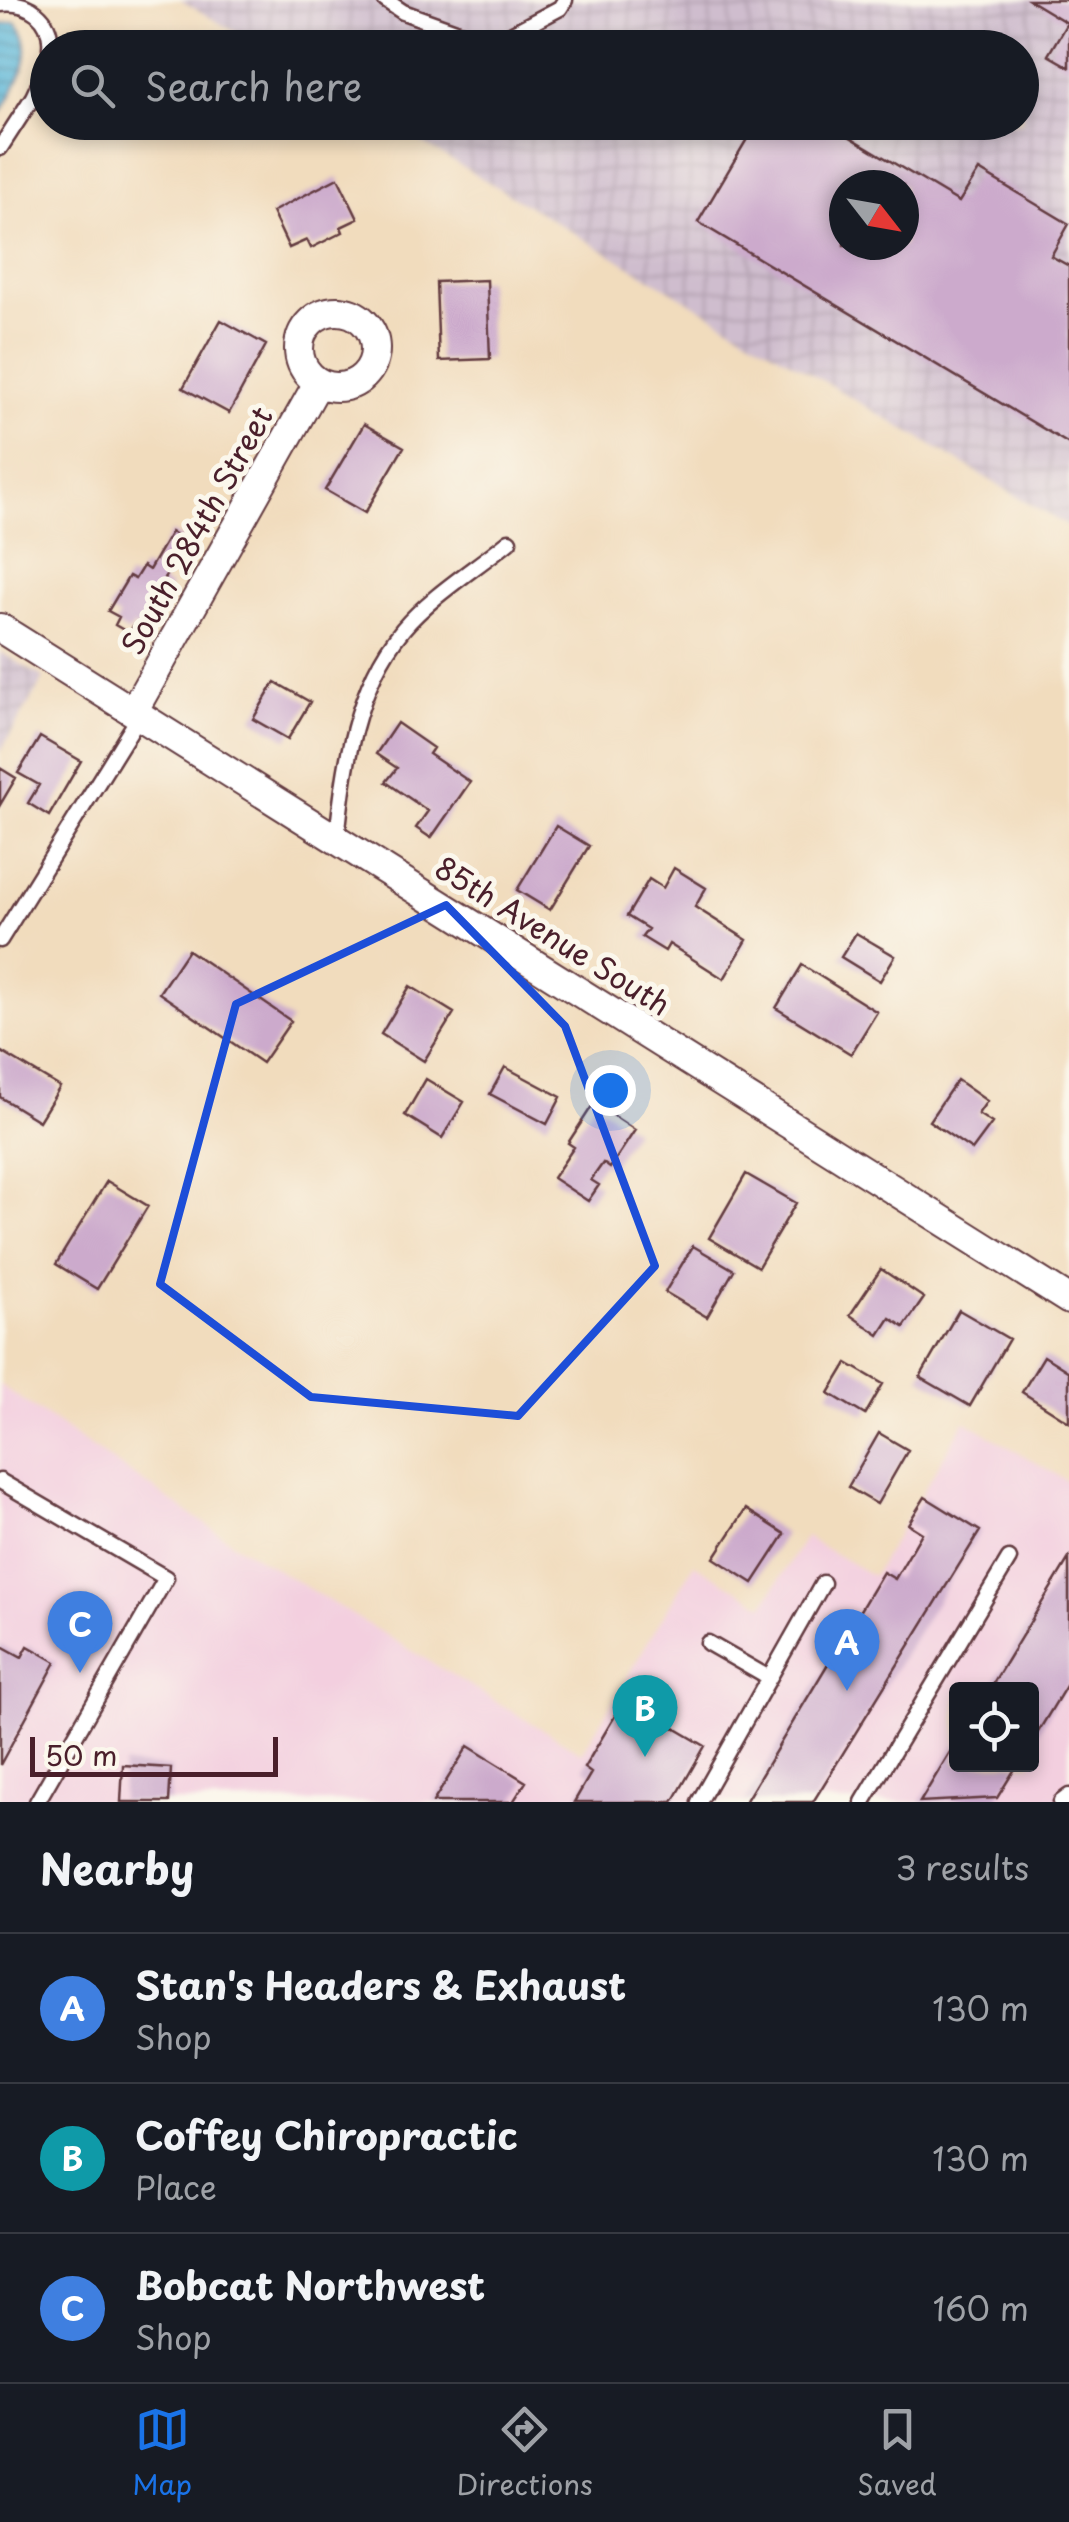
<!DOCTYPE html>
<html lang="en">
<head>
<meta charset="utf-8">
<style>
  body { margin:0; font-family:"Playpen Sans",sans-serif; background:#242831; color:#f1f3f6 }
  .controls { position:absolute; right:30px; bottom:30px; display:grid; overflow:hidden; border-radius:10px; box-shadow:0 5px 15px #0003 }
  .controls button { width:90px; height:90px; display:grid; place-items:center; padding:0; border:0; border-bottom:2px solid #363941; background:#171b24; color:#f1f3f6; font:50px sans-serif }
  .compass { position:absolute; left:829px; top:170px; width:90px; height:90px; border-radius:50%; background:#171b24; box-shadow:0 5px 15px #0003; rotate:121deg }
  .scale { position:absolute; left:30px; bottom:25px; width:248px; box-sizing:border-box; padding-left:10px; border:5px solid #4a1f2b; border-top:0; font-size:28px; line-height:35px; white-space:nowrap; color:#4a1f2b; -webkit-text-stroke:8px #fbf7ec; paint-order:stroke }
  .you { position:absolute; left:610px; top:1090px; width:35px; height:35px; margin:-25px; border:8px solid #fff; border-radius:50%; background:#1a73e8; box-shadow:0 0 0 15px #1a73e833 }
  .badge { display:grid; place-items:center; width:65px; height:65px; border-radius:50%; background:#1a73e8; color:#fff; font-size:32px; font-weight:700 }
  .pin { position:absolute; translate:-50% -82px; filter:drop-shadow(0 2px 5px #0008) }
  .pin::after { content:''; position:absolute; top:52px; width:35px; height:30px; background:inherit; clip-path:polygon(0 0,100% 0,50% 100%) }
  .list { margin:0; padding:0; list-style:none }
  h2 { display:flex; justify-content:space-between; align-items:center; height:130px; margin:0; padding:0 40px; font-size:42px }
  h2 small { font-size:32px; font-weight:400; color:#9ea1a6 }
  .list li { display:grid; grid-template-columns:65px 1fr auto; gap:30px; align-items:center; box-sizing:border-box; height:150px; padding:0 40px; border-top:2px solid #363941 }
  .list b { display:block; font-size:38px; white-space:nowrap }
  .list p { margin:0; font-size:32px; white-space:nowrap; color:#9ea1a6 }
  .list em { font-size:32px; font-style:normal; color:#9ea1a6 }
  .icon { flex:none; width:55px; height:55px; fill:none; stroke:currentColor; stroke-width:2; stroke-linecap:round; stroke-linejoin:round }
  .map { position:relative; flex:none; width:1069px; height:1802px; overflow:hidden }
  .search { position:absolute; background:#171b24; box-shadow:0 5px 15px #0003; left:30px; right:30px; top:30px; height:110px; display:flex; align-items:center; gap:25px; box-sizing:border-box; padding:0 35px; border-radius:55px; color:#9ea1a6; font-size:38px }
  .sheet { height:580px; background:#171b24 }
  nav { display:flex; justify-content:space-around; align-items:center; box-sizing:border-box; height:140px; border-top:2px solid #363941; background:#171b24; font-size:28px; color:#9ea1a6 }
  nav a { display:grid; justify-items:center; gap:5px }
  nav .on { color:#1a73e8 }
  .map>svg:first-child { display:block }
  .built { fill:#f3cfdf; fill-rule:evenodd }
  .industrial { fill:url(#industrial-grid); fill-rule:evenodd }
  .water { fill:url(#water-rules); stroke:#526a81; stroke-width:2.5 }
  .building { fill:#cac; fill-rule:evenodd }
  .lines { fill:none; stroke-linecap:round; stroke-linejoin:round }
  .lane-casing { stroke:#633b41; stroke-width:19 }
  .street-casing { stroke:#633b41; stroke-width:32 }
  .lane { stroke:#fff; stroke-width:14 }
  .street { stroke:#fff; stroke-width:28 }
  .marked { fill:none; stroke:#1d4ed8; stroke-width:8; stroke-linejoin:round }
  .labels { text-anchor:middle; stroke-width:10; stroke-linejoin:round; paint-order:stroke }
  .street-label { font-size:30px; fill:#4a1f2b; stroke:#fbf7ec }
</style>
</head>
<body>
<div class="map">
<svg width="1069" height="1802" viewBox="0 0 1069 1802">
  <defs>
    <pattern id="industrial-grid" width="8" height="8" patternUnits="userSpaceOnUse" patternTransform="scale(2.5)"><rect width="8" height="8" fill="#cfbdce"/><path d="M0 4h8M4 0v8" fill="none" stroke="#b3a2b1"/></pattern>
    <pattern id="water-rules" width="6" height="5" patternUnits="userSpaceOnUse" patternTransform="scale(2.5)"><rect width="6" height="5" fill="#59b5d7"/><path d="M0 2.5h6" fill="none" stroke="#4c93af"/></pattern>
  </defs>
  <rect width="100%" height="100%" fill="#fbf7ec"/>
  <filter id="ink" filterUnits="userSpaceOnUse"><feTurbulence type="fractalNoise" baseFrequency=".01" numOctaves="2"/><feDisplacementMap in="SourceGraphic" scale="20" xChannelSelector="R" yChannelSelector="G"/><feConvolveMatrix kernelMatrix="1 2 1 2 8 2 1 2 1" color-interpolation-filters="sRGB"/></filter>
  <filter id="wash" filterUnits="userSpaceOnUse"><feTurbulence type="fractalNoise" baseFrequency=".0048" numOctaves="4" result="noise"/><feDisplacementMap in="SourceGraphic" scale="40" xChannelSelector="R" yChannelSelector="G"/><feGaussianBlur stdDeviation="2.25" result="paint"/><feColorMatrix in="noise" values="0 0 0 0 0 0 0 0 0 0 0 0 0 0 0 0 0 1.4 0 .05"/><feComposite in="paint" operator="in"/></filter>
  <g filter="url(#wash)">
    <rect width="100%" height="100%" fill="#f1dcbd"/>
    <!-- built -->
    <path class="built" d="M 0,1385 L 236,1545 L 582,1753 L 694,1564 L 764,1605 L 805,1537 L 873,1576 L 965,1421 L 1069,1482 L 1069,1802 L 0,1802 ZM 956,1690 L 1032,1690 L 1032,1764 L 956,1764 Z"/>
    <!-- industrial -->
    <path class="industrial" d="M 180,0 L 1069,0 L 1069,527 L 389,123 L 1022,122 L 1022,48 L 261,47 ZM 844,185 L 904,185 L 904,245 L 844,245 Z
      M 0,652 L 44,678 L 0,752 Z"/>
    <!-- water -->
    <path class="water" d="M 16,22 C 40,50 16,87 0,114 L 0,25 Z"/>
    <g id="blocks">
      <!-- building -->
      <path class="building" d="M 1029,0 L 1069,0 L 1069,67 L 1048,55 L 1067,23 Z
        M 757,122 L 825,122 L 959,202 L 979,170 L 1069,224 L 1051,256 L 1069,266 L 1069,444 L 698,222 ZM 844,185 L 904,185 L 904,245 L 844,245 Z
        M 338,178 L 358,219 L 341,227 L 343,232 L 311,248 L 307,240 L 289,248 L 272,212 Z
        M 487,280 L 490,359 L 439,361 L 436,282 Z
        M 221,320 L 266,345 L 229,413 L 183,388 Z
        M 364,424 L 404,447 L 365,513 L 325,490 Z
        M 171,532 L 186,541 L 162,582 L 170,587 L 143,632 L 133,626 L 129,633 L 115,625 L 119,617 L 108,611 L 129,576 L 135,579 L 143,566 L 149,570 Z
        M 275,682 L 310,702 L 288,739 L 253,719 Z
        M 397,723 L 433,748 L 429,754 L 470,782 L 431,838 L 416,828 L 428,811 L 386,782 L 397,768 L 376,754 Z
        M 40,737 L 81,761 L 49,816 L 28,803 L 39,785 L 18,773 Z
        M 0,768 L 16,778 L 0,805 Z
        M 556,826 L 589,846 L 550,910 L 517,890 Z
        M 674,868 L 706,888 L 695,907 L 747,940 L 724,979 L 669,944 L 665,951 L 642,937 L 648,929 L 627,916 L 649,879 L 663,888 Z
        M 856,933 L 895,956 L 880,981 L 841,957 Z
        M 188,950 L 291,1021 L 262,1063 L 159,993 Z
        M 802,965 L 877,1012 L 851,1054 L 776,1008 Z
        M 410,986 L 454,1013 L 424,1061 L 381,1034 Z
        M 0,1051 L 60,1087 L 39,1121 L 0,1097 Z
        M 505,1067 L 561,1097 L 547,1124 L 490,1094 Z
        M 426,1079 L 464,1102 L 442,1138 L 405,1115 Z
        M 957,1080 L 987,1101 L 978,1114 L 992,1123 L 972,1150 L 929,1121 Z
        M 594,1103 L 635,1130 L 610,1168 L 603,1163 L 591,1180 L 599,1185 L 588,1201 L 553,1178 L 574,1147 L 568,1143 Z
        M 746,1174 L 796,1203 L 758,1267 L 709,1238 Z
        M 107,1181 L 148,1206 L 97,1289 L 56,1264 Z
        M 693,1246 L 734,1270 L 707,1317 L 665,1292 Z
        M 881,1269 L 924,1298 L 904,1327 L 890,1318 L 879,1335 L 850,1315 Z
        M 959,1310 L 1009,1339 L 970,1406 L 920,1377 Z
        M 1044,1356 L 1069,1372 L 1069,1422 L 1022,1392 Z
        M 847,1363 L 883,1384 L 865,1415 L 829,1393 Z
        M 879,1433 L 908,1450 L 877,1504 L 848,1487 Z
        M 925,1497 L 980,1531 L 813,1802 L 745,1802 L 883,1572 L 895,1579 L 922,1533 L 908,1524 Z
        M 746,1509 L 785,1534 L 753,1583 L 714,1558 Z
        M 1069,1558 L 1069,1681 L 1032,1742 L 1032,1690 L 989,1690 Z
        M 0,1645 L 22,1657 L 28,1646 L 56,1662 L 0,1765 Z
        M 625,1699 L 705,1746 L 673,1802 L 574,1802 L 591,1773 L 584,1768 Z
        M 956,1742 L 956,1764 L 1018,1764 L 997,1798 L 920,1802 Z
        M 468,1746 L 526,1782 L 513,1802 L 433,1802 Z
        M 123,1765 L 171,1768 L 169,1802 L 121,1802 Z"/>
    </g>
  </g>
  <g filter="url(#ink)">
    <use href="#blocks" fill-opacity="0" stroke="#633b41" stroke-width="2.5"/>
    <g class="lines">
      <!-- lane casing -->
      <g class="lane-casing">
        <path id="lane" d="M 385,0 L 403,12 L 492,44 L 560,8 L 565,0
          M 0,4 C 28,0 53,18 50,48
          M 0,148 L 33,97 L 48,65
          M 337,839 C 344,767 355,687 403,629 C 432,595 475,569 509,541
          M 0,940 L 140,715
          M 0,1481 L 166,1578 L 37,1802
          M 708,1643 L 769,1678
          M 699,1802 L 823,1583
          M 863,1802 L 1009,1559
          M 1061,1802 L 1069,1796"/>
      </g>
      <!-- street casing -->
      <g class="street-casing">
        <path id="street" d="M299 349a38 38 0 1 1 76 0a38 38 0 1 1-76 0Z
          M 0,628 L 1069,1300
          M 134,710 L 318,383"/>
      </g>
      <!-- lane -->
      <use href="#lane" class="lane"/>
      <!-- street -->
      <use href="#street" class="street"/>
    </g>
  </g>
  <!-- marked area -->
  <path class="marked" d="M 446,905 L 565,1026 L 655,1266 L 518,1416 L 311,1397 L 160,1284 L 236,1004 Z"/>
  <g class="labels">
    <!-- street labels -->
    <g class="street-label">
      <text transform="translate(198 531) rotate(-61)" y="10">South 284th Street</text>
      <text transform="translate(552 937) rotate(32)" y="10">85th Avenue South</text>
    </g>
  </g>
</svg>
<div class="controls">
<button><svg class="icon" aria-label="locate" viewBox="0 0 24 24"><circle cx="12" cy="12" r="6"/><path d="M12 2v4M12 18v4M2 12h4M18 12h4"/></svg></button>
</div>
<svg class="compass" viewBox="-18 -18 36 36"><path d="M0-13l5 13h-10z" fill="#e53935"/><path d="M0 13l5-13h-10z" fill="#9ea1a6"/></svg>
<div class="scale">50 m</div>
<div class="you"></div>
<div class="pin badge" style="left:847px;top:1691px;background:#3f7fe0">A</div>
<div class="pin badge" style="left:645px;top:1757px;background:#0f9aa8">B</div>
<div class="pin badge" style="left:80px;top:1673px;background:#3f7fe0">C</div>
<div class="search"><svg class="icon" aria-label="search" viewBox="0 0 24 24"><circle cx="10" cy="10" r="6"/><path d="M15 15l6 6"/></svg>Search here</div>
</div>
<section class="sheet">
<h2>Nearby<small>3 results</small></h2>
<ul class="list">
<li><span class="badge" style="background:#3f7fe0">A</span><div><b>Stan's Headers &amp; Exhaust</b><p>Shop</p></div><em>130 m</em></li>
<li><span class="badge" style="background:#0f9aa8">B</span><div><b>Coffey Chiropractic</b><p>Place</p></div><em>130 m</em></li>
<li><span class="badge" style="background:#3f7fe0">C</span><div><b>Bobcat Northwest</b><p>Shop</p></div><em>160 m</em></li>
</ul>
</section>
<nav>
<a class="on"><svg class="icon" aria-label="map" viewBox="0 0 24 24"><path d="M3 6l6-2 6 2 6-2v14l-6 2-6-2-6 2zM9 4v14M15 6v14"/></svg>Map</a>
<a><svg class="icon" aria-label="directions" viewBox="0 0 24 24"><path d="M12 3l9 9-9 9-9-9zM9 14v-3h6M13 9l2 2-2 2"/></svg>Directions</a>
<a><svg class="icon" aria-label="saved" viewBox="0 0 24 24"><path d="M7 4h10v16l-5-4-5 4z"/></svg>Saved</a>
</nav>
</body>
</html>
